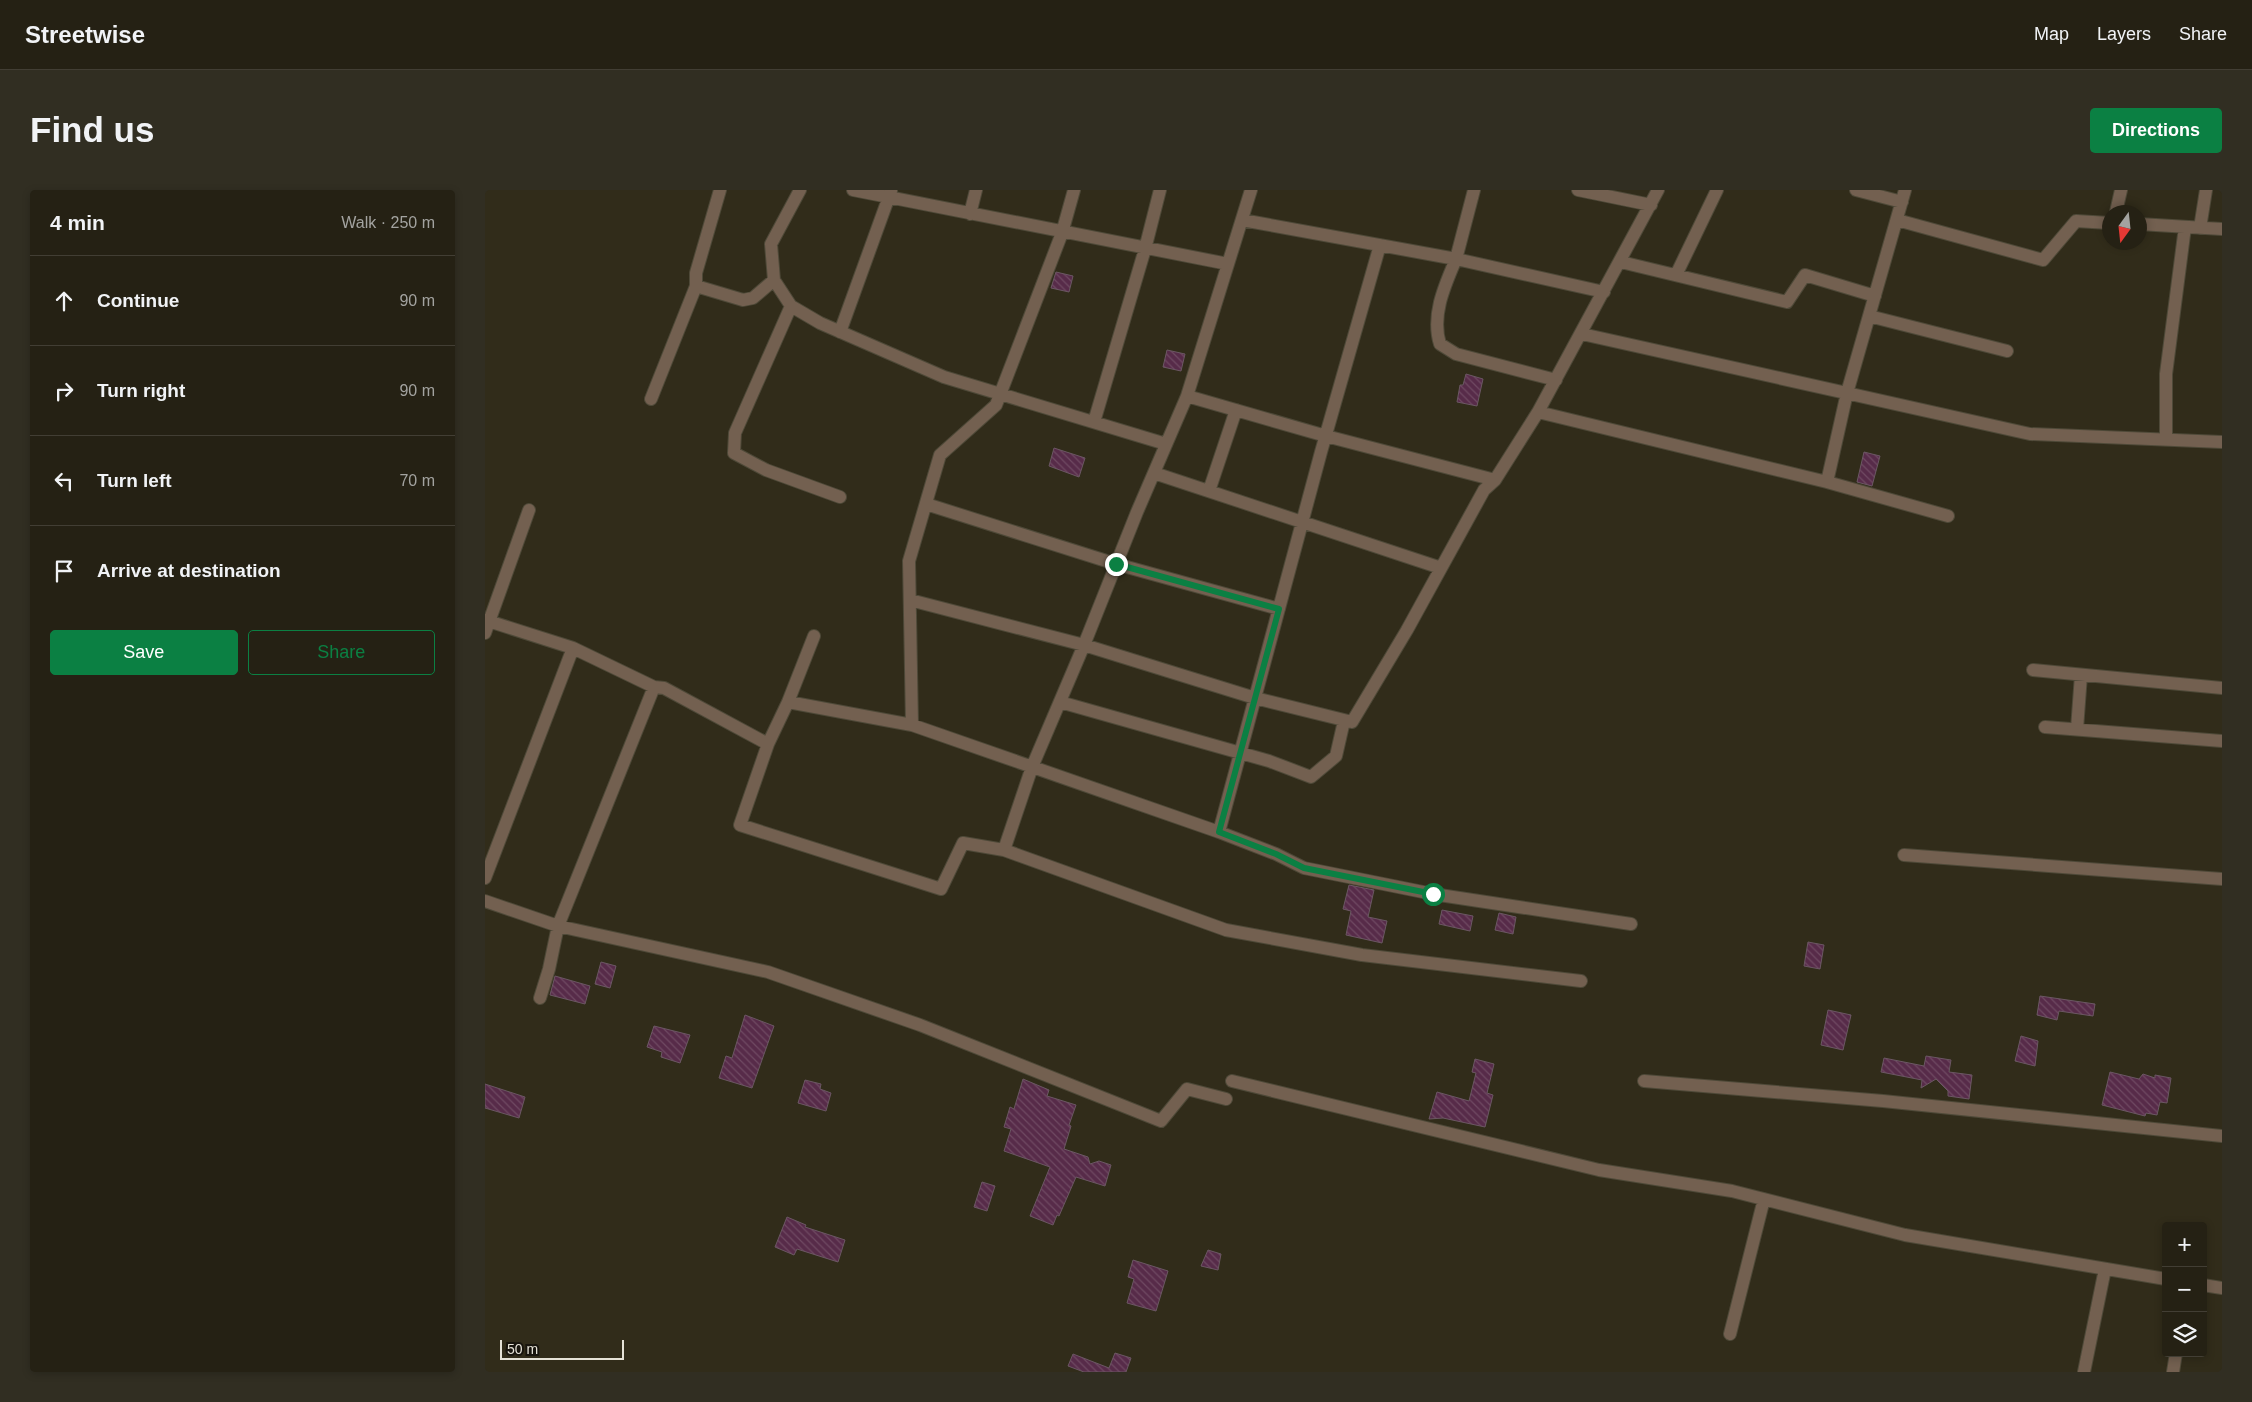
<!DOCTYPE html>
<html lang="en">
<head>
<meta charset="utf-8">
<style>
  body { margin:0; font-family:Helvetica,sans-serif; background:#312e22; color:#f1f3f6 }
  .controls { position:absolute; right:15px; bottom:15px; display:grid; overflow:hidden; border-radius:5px; box-shadow:0 2px 8px #0003 }
  .controls button { width:45px; height:45px; display:grid; place-items:center; padding:0; border:0; border-bottom:1px solid #423e34; background:#252114; color:#f1f3f6; font:25px sans-serif }
  .compass { position:absolute; left:1617px; top:15px; width:45px; height:45px; border-radius:50%; background:#252114; box-shadow:0 2px 8px #0003; rotate:195deg }
  .scale { position:absolute; left:15px; bottom:12px; width:124px; box-sizing:border-box; padding-left:5px; border:2px solid #e5e2d7; border-top:0; font-size:14px; line-height:18px; white-space:nowrap; color:#e5e2d7; -webkit-text-stroke:4px #17140d; paint-order:stroke }
  .stop { position:absolute; width:15px; height:15px; margin:-11px; border:4px solid #0b8043; border-radius:50%; background:#fff }
  .stop.end { background:#0b8043; border-color:#fff; box-shadow:0 1px 5px #0008 }
  .list { margin:0; padding:0; list-style:none }
  h2 { display:flex; justify-content:space-between; align-items:center; height:65px; margin:0; padding:0 20px; font-size:21px }
  h2 small { font-size:16px; font-weight:400; color:#a3a3a0 }
  .list li { display:grid; grid-template-columns:32px 1fr auto; gap:15px; align-items:center; box-sizing:border-box; height:90px; padding:0 20px; border-top:1px solid #423e34 }
  .list b { display:block; font-size:19px; white-space:nowrap }
  .list em { font-size:16px; font-style:normal; color:#a3a3a0 }
  .actions { display:flex; gap:10px; padding:15px 20px }
  .actions a { flex:1; padding:11px 0; border:1px solid #0b8043; border-radius:5px; text-align:center; font-size:18px; color:#0b8043 }
  .actions .main { background:#0b8043; color:#fff }
  .icon { flex:none; width:28px; height:28px; fill:none; stroke:currentColor; stroke-width:2; stroke-linecap:round; stroke-linejoin:round }
  .map { position:relative; flex:none; width:1737px; height:1182px; overflow:hidden; border-radius:5px }
  header { display:flex; align-items:center; gap:30px; box-sizing:border-box; height:70px; padding:0 25px; background:#252114; border-bottom:1px solid #423e34 }
  header strong { font-size:24px }
  nav { display:flex; gap:28px; margin-inline-start:auto; font-size:18px }
  .intro { display:flex; align-items:center; justify-content:space-between; box-sizing:border-box; height:120px; padding:0 30px }
  h1 { margin:0; font-size:35px }
  .button { padding:12px 22px; border-radius:5px; background:#0b8043; color:#fff; font-size:18px; font-weight:700 }
  main { display:flex; gap:30px; padding:0 30px }
  aside { flex:1; background:#252114; border-radius:5px; box-shadow:0 2px 8px #0003 }
  .map>svg:first-child { display:block }
  .building { fill:url(#building-back-hatch); stroke:#6b5763 }
  .lines { fill:none; stroke-linecap:round; stroke-linejoin:round }
  .minor-casing { stroke:#4e4938; stroke-width:14 }
  .minor { stroke:#736050; stroke-width:12 }
  .route { stroke:#0b8043; stroke-width:6 }
</style>
</head>
<body>
<header>
<strong>Streetwise</strong>
<nav><a>Map</a><a>Layers</a><a>Share</a></nav>
</header>
<div class="intro"><h1>Find us</h1><a class="button">Directions</a></div>
<main>
<aside>
<h2>4 min<small>Walk · 250 m</small></h2>
<ul class="list">
<li><svg class="icon" aria-label="ahead" viewBox="0 0 24 24"><path d="M12 20V5M6 11l6-6 6 6"/></svg><div><b>Continue</b></div><em>90 m</em></li>
<li><svg class="icon" aria-label="right" viewBox="0 0 24 24"><path d="M7 20v-9h11M14 6l5 5-5 5"/></svg><div><b>Turn right</b></div><em>90 m</em></li>
<li><svg class="icon" aria-label="left" viewBox="0 0 24 24"><path d="M17 20v-9H6M10 6l-5 5 5 5"/></svg><div><b>Turn left</b></div><em>70 m</em></li>
<li><svg class="icon" aria-label="arrive" viewBox="0 0 24 24"><path d="M6 21V4h12l-3 4 3 4H6"/></svg><div><b>Arrive at destination</b></div></li>
</ul>
<div class="actions"><a class="main">Save</a><a>Share</a></div>
</aside>
<div class="map">
<svg width="1737" height="1182" viewBox="0 0 1737 1182">
  <defs>
    <pattern id="building-back-hatch" width="6" height="6" patternUnits="userSpaceOnUse" patternTransform="scale(1.25)"><rect width="6" height="6" fill="#572b49"/><path d="M-1 5l2 2M0 0l6 6M5-1l2 2" fill="none" stroke="#6f4962"/></pattern>
  </defs>
  <rect width="100%" height="100%" fill="#312c1a"/>
  <!-- building -->
  <path class="building" d="M 571,82 L 588,86 L 584,102 L 566,98 Z
    M 682,160 L 700,164 L 696,181 L 678,177 Z
    M 981,184 L 998,189 L 992,216 L 972,212 L 975,195 L 978,195 Z
    M 569,258 L 600,268 L 594,287 L 564,276 Z
    M 1379,262 L 1395,266 L 1387,296 L 1372,292 Z
    M 864,695 L 889,700 L 883,727 L 902,731 L 897,753 L 861,745 L 866,721 L 858,719 Z
    M 957,720 L 988,726 L 985,741 L 954,734 Z
    M 1014,723 L 1031,727 L 1028,744 L 1010,740 Z
    M 1323,752 L 1339,755 L 1335,779 L 1319,776 Z
    M 116,772 L 131,776 L 125,798 L 110,794 Z
    M 70,786 L 105,796 L 100,814 L 65,805 Z
    M 1555,806 L 1610,814 L 1608,826 L 1574,821 L 1572,830 L 1552,825 Z
    M 1343,820 L 1366,825 L 1358,860 L 1336,855 Z
    M 260,825 L 289,836 L 267,898 L 234,888 L 241,866 L 247,868 Z
    M 169,836 L 205,845 L 195,873 L 176,867 L 177,862 L 162,857 Z
    M 1536,846 L 1553,851 L 1550,876 L 1530,871 Z
    M 1441,866 L 1466,870 L 1464,882 L 1487,885 L 1484,909 L 1463,906 L 1463,901 L 1451,889 L 1436,898 L 1437,890 L 1396,882 L 1399,868 L 1439,876 Z
    M 990,869 L 1009,874 L 1002,903 L 1008,905 L 1000,937 L 958,928 L 944,929 L 952,902 L 984,911 L 991,883 L 987,882 Z
    M 1625,882 L 1654,889 L 1658,884 L 1670,888 L 1670,885 L 1686,888 L 1682,913 L 1675,912 L 1672,925 L 1661,923 L 1660,926 L 1617,915 Z
    M 538,889 L 564,900 L 562,906 L 591,915 L 584,935 L 586,936 L 579,959 L 603,967 L 605,974 L 614,971 L 626,975 L 620,996 L 591,987 L 574,1026 L 572,1025 L 568,1035 L 545,1026 L 565,977 L 519,961 L 526,939 L 519,937 L 525,917 L 529,919 Z
    M 320,890 L 336,894 L 335,899 L 346,903 L 341,921 L 313,913 Z
    M 0,894 L 40,907 L 34,928 L 0,918 Z
    M 497,992 L 510,996 L 502,1021 L 489,1017 Z
    M 302,1027 L 321,1035 L 320,1037 L 360,1050 L 353,1072 L 312,1059 L 309,1065 L 290,1057 Z
    M 723,1060 L 736,1064 L 733,1080 L 716,1076 Z
    M 648,1070 L 683,1081 L 671,1121 L 642,1113 L 649,1089 L 643,1087 Z
    M 630,1163 L 646,1168 L 641,1182 L 599,1182 L 583,1176 L 588,1164 L 624,1178 Z"/>
  <g class="lines">
    <!-- minor casing -->
    <g class="minor-casing">
      <path id="minor" d="M 315,0 L 286,54 L 289,90 L 306,116 L 335,133 L 459,187 L 681,254
        M 368,0 L 743,74
        M 589,0 L 577,43 L 511,215 L 455,265 L 424,371 L 427,535 L 734,642 L 791,664 L 819,678 L 948,704 L 1146,734
        M 766,0 L 702,206 L 652,322 L 599,455 L 547,577 L 519,660 L 741,740 L 877,765 L 1096,791
        M 1093,0 L 1166,15
        M 1173,0 L 1053,222 L 1342,292 L 1463,326
        M 1371,0 L 1417,12
        M 1631,22 L 1636,0
        M 485,24 L 491,0
        M 757,30 L 971,69 L 989,0
        M 1412,30 L 1558,70 L 1591,31 L 1624,33
        M 1654,34 L 1737,39
        M 1715,38 L 1721,0
        M 1136,72 L 1302,112 L 1320,85 L 1390,106
        M 1191,85 L 1232,0
        M 211,96 L 258,110 L 268,108 L 289,90
        M 306,116 L 250,243 L 249,263 L 281,280 L 355,307
        M 1384,126 L 1522,161
        M 355,142 L 406,1
        M 1097,144 L 1545,244 L 1737,252
        M 1071,190 L 971,164 L 955,154 C 946,125 960,95 971,69 L 1119,102
        M 702,206 L 841,246 L 1010,290
        M 166,209 L 211,96 L 211,83 L 235,0
        M 609,232 L 660,59 L 675,0
        M 1681,249 L 1681,184 L 1700,37
        M 669,283 L 956,378
        M 1342,292 L 1362,203 L 1420,0
        M 724,301 L 751,220
        M 441,314 L 631,374 L 794,419
        M 425,410 L 599,455 L 770,508 L 867,532 L 922,440 L 999,300 L 1010,290 L 1053,222
        M 0,430 L 88,458 L 169,497 L 179,498 L 283,554
        M 0,443 L 44,320
        M 329,446 L 303,512 L 283,554 L 255,635 L 456,699 L 478,653 L 519,660
        M 1548,480 L 1737,498
        M 303,512 L 427,535
        M 575,512 L 784,571 L 826,587 L 851,566 L 859,531
        M 1560,537 L 1737,551
        M 1592,539 L 1596,485
        M 734,642 L 836,262 L 895,55
        M 1419,665 L 1737,689
        M 0,688 L 88,458
        M 0,711 L 73,736 L 283,782 L 435,835 L 676,931 L 702,899 L 741,909
        M 55,808 L 64,779 L 73,736 L 169,497
        M 747,891 L 1114,980 L 1247,1001 L 1420,1045 L 1681,1089
        M 1159,891 L 1398,911 L 1737,946
        M 1718,1095 L 1737,1098
        M 1245,1144 L 1279,1009
        M 1599,1182 L 1620,1079
        M 1688,1182 L 1691,1163"/>
    </g>
    <!-- minor -->
    <use href="#minor" class="minor"/>
  </g>
  <g class="lines">
    <!-- route -->
    <path class="route" d="M 631,374 L 794,419 L 734,642 L 791,664 L 819,678 L 948,704"/>
  </g>
</svg>
<div class="controls">
<button>+</button>
<button>−</button>
<button><svg class="icon" aria-label="layers" viewBox="0 0 24 24"><path d="M12 4l9 5-9 5-9-5zM3 14l9 5 9-5"/></svg></button>
</div>
<svg class="compass" viewBox="-18 -18 36 36"><path d="M0-13l5 13h-10z" fill="#e53935"/><path d="M0 13l5-13h-10z" fill="#a3a3a0"/></svg>
<div class="scale">50 m</div>
<div class="stop" style="left:948px;top:704px"></div>
<div class="stop end" style="left:631px;top:374px"></div>
</div>
</main>
</body>
</html>
